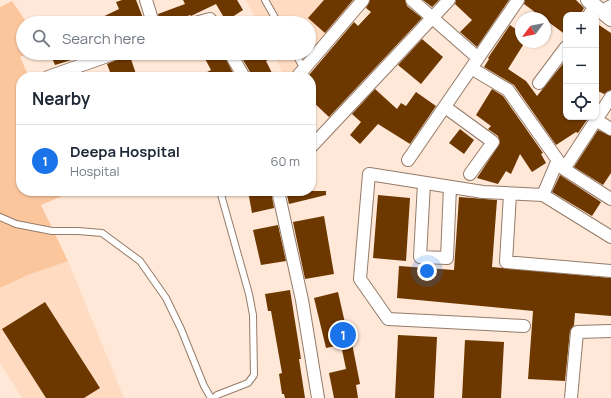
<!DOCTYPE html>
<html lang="en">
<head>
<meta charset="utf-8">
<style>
  body { margin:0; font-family:Manrope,sans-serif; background:#f6f6f7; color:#1f2937 }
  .controls { position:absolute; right:12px; top:12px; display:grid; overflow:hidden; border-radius:8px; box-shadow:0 1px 3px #0004 }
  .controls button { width:36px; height:36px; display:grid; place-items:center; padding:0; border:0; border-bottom:1px solid #e0e1e3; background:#fff; color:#1f2937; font:20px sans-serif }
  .compass { position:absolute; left:515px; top:12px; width:36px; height:36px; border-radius:50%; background:#fff; box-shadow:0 1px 3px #0004; rotate:238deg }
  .you { position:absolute; left:427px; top:271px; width:14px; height:14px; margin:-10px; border:3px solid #fff; border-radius:50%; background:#1a73e8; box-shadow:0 0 0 6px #1a73e833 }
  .badge { display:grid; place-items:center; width:26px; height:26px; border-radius:50%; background:#1a73e8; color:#fff; font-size:13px; font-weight:700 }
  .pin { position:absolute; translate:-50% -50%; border:2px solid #fff; box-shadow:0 1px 4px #0006 }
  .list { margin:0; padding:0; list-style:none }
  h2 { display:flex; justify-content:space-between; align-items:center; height:52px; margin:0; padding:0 16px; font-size:17px }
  h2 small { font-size:13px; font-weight:400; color:#747a83 }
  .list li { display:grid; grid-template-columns:26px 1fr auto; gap:12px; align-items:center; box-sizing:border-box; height:72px; padding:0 16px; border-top:1px solid #e0e1e3 }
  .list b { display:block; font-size:15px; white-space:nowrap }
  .list p { margin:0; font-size:13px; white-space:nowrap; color:#747a83 }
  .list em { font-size:13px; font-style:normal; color:#747a83 }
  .icon { flex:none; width:22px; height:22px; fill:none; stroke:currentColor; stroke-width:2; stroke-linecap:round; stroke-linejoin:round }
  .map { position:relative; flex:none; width:611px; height:398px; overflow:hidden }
  .search { position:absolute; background:#fff; box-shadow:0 1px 3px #0004; left:16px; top:16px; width:300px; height:44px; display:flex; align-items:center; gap:10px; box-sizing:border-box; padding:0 14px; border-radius:22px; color:#747a83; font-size:15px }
  .panel { position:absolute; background:#fff; box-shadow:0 1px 3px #0004; left:16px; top:72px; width:300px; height:124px; border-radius:16px }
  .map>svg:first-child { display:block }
  .built { fill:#fedbc1 }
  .green { fill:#fcc69d }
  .building { fill:#6d3700 }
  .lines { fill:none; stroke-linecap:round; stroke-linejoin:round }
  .service-casing { stroke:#957b69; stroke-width:8 }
  .minor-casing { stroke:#957b69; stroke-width:14 }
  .tertiary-casing { stroke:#957b69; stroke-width:16 }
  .service { stroke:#fff; stroke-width:6 }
  .minor { stroke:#fff; stroke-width:12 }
  .tertiary { stroke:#fff; stroke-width:14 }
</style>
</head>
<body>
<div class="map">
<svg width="611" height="398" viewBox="0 0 611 398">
  <rect width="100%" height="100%" fill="#ffe8d7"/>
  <!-- built -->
  <path class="built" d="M 246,0 L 358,0 L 291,77 L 285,77 L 273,53 L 309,53 L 309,23 L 258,23 Z
    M 68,261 L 124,398 L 22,398 L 0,363 L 0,288 L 28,275 Z"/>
  <!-- green -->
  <path class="green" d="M 12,1 L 27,23 L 23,23 L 23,53 L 28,53 L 20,57 L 29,77 L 21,77 L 21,191 L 74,191 L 41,205 L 68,261 L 28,275 L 0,288 L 0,7 Z"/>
  <!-- building -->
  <path class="building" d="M 122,0 L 136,0 L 145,23 L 90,23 L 119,9 L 116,2 Z
    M 183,0 L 237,0 L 243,10 L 226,21 L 216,4 L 191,16 L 190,15 L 169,23 L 160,23 L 158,14 L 185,4 Z
    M 324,0 L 353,0 L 325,33 L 308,18 Z
    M 370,0 L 405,0 L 407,6 L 422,18 L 329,117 L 311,100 L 311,77 L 309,75 L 354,22 L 358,26 L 371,12 L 366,8 Z
    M 423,0 L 439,0 L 432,7 Z
    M 456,0 L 509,0 L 477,47 L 460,32 L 472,20 L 455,4 Z
    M 525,0 L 576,0 L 584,8 L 580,15 L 566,15 L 566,35 L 524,4 Z
    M 596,23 L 611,33 L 611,90 L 604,94 L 596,90 Z
    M 510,25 L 521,33 L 521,42 L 525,42 L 508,69 L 526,81 L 537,96 L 566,60 L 566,117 L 589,117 L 578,133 L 576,132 L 556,145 L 514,85 L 484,67 L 489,59 L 488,58 Z
    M 422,39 L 443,57 L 421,84 L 398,65 Z
    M 50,53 L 91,53 L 91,54 L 55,65 Z
    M 123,53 L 129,53 L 137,77 L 112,77 L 107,64 L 121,58 Z
    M 202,53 L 223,53 L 235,77 L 197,77 L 211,70 Z
    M 239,53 L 280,53 L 266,61 L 274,77 L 253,77 Z
    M 375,89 L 397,109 L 401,103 L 406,106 L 416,92 L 436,106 L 410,144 L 378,124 L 360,144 L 350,135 L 361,122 L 352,114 Z
    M 492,89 L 503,96 L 543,153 L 541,154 L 546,163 L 532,172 L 520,154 L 511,174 L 506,171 L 498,184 L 477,178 L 500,143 L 498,136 L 488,129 L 491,126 L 476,115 Z
    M 460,129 L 474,140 L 464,154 L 449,143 Z
    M 598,130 L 611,136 L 611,173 L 603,185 L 574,167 Z
    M 560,175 L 601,202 L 592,216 L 552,192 Z
    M 248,191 L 271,191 L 274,208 L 252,213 Z
    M 286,191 L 326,191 L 326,195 L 289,204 Z
    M 378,195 L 410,198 L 406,261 L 373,258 Z
    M 459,197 L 497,200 L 492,267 L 611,278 L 611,316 L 575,313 L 574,325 L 570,331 L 565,381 L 528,379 L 533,311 L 397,298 L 399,266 L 454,270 Z
    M 324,216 L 334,274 L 305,279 L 293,222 Z
    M 278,225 L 286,261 L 261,265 L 253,230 Z
    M 290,290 L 301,359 L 299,359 L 305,398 L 285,398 L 284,394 L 282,394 L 279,374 L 282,373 L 271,311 L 268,311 L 265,294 Z
    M 338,292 L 345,323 L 348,323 L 360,384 L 356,385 L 358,398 L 334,398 L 329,373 L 346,369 L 341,345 L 326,348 L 314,298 Z
    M 45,302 L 100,388 L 84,398 L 46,398 L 2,329 Z
    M 398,335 L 437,337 L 434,398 L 395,398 Z
    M 465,340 L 504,342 L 501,398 L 462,398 Z"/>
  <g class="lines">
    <!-- service casing -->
    <g class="service-casing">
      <path id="service" d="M 265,0 L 278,23
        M 295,53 L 304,69
        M 0,217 L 16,224 L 52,231 L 78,231 L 102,233 L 140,261 L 166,298 L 181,329 L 204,386 L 211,398
        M 214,398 L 217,395 L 248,383 L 254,375 L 253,315 L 249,294 L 220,191"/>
    </g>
    <!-- minor casing -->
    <g class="minor-casing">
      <path id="minor" d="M 146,0 L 153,23
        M 412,0 L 478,58
        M 602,11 L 611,6
        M 589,15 L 595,6
        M 195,23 L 210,19 L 213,23
        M 230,53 L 244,77
        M 471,68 L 508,90 L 564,169 L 611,199
        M 48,77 L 116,53
        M 297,77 L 363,0
        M 539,83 L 566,47
        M 445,107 L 493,142 L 470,174
        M 596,120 L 611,129
        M 311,147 L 449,0
        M 408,160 L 518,0
        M 557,162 L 543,195 L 611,237
        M 564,169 L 611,97
        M 424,183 L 420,257 L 447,258 L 450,187
        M 278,191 L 302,300 L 318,398
        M 510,194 L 506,262 L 611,271
        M 524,326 L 388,319 L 360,279 L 369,174 L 483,192 L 543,195
        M 571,398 L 577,332 L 611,331"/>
    </g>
    <!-- tertiary casing -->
    <g class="tertiary-casing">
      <path id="tertiary" d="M 588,0 L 611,19"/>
    </g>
    <!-- service -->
    <use href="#service" class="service"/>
    <!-- minor -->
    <use href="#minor" class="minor"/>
    <!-- tertiary -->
    <use href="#tertiary" class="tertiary"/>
  </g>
</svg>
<div class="controls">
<button>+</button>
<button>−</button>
<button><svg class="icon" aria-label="locate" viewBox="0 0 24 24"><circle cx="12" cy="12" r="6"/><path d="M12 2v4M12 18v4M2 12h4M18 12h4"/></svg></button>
</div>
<svg class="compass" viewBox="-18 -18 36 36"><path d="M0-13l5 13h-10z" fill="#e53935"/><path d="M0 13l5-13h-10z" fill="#747a83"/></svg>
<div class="you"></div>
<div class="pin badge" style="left:343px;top:335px">1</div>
<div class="search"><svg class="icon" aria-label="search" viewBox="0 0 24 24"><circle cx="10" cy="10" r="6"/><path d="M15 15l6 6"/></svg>Search here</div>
<section class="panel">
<h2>Nearby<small></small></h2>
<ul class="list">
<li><span class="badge">1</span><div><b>Deepa Hospital</b><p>Hospital</p></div><em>60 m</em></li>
</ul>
</section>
</div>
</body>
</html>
